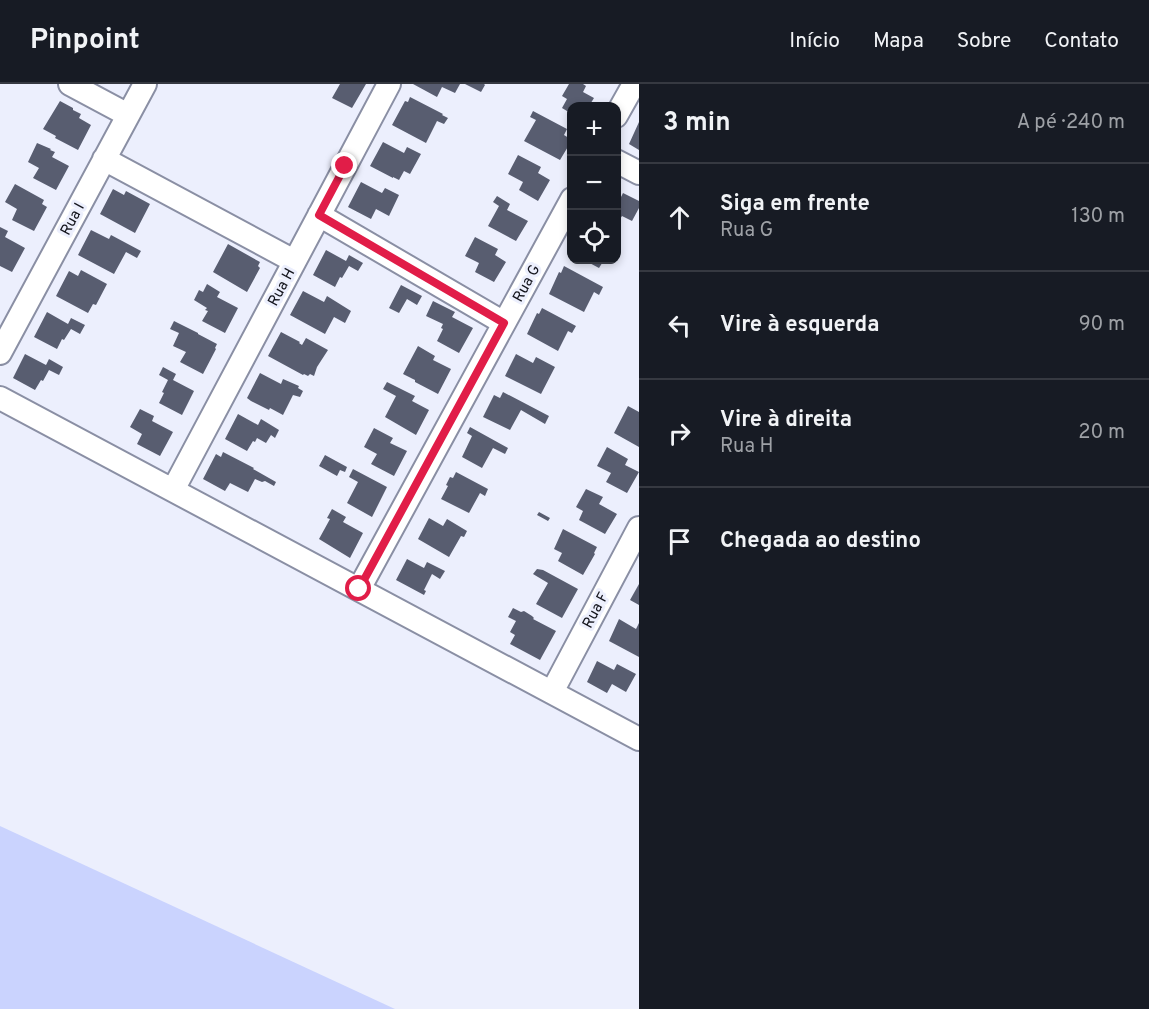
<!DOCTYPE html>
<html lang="pt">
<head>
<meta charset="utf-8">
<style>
  body { margin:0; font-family:Overpass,sans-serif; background:#20242c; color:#f1f3f6 }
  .controls { position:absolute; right:18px; top:18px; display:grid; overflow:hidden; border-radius:12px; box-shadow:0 3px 9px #0003 }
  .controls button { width:54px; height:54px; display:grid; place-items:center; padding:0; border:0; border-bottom:2px solid #363941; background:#171b24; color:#f1f3f6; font:30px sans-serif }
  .stop { position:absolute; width:18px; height:18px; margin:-14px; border:4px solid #e11d48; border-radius:50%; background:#fff }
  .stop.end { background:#e11d48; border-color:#fff; box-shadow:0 2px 6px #0008 }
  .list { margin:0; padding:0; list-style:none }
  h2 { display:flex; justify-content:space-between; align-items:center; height:78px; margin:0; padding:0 24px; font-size:26px }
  h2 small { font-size:20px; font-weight:400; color:#9ea1a6 }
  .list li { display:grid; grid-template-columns:39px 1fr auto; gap:18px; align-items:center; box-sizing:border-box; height:108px; padding:0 24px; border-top:2px solid #363941 }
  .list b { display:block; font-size:22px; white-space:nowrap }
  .list p { margin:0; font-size:20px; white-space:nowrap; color:#9ea1a6 }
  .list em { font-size:20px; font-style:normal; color:#9ea1a6 }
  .icon { flex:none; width:33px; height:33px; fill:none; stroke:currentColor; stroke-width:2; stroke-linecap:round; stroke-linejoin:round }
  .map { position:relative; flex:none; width:639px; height:925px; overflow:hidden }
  header { display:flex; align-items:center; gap:36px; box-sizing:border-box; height:84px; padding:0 30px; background:#171b24; border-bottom:2px solid #363941 }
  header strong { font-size:28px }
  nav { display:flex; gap:33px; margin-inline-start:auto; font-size:21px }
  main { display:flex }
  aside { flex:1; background:#171b24 }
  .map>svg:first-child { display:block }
  .green { fill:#cad3fe }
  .building { fill:#585d70 }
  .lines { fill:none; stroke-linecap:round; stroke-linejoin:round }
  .minor-casing { stroke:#8a8fa4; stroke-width:26 }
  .minor { stroke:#fff; stroke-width:22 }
  .route { stroke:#e11d48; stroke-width:8 }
  .labels { text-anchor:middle; stroke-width:6; stroke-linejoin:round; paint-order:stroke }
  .street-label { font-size:15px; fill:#12131b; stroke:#eceffd }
</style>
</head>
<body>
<header>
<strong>Pinpoint</strong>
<nav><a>Início</a><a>Mapa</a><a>Sobre</a><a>Contato</a></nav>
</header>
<main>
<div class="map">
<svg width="639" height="925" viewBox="0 0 639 925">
  <rect width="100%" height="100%" fill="#eceffd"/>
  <!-- green -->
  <path class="green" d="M 0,742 L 395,925 L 0,925 Z"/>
  <!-- building -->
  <path class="building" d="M 340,0 L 366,0 L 352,24 L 332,14 Z
    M 413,0 L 460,0 L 455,9 L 442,3 L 437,13 Z
    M 465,0 L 484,0 L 485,1 L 481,8 Z
    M 569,0 L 583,0 L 586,2 L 583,8 L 594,14 L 589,22 L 572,22 L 572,30 L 562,24 L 567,15 L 562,12 Z
    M 410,13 L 443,30 L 442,31 L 448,34 L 444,40 L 437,37 L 426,59 L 392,41 L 405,17 L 408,18 Z
    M 60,17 L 73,24 L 73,26 L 81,30 L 79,34 L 91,41 L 78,66 L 55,54 L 56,52 L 43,45 Z
    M 533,27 L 567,45 L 564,51 L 572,56 L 560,76 L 524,57 L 536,36 L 530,33 Z
    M 639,38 L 639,66 L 629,60 Z
    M 383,58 L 404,69 L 407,63 L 421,70 L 410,90 L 404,87 L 399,96 L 393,93 L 393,94 L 370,82 Z
    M 37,59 L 51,65 L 50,66 L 55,68 L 52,73 L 69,82 L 56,106 L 33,94 L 39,84 L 28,78 Z
    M 518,71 L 541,83 L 538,89 L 550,96 L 538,117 L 519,106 L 523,98 L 508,90 Z
    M 361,98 L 382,109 L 385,104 L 399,111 L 389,132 L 376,125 L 371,135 L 348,123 Z
    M 15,100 L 44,116 L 42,120 L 47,123 L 34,147 L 12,136 L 17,125 L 5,118 Z
    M 113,105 L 124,111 L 126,107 L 150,120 L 135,149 L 100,130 Z
    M 623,109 L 639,117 L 639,124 L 632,137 L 622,132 L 616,141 L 616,113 L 620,115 Z
    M 497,112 L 510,120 L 507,126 L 528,137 L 516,157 L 488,142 L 499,122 L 493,118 Z
    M 0,143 L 8,147 L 5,153 L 25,164 L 12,188 L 0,182 Z
    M 91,146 L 109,155 L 111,151 L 141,167 L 137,174 L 126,168 L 114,190 L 78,171 Z
    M 475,153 L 498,165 L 495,171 L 506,178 L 494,198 L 475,188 L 479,179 L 465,172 Z
    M 228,160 L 260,178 L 258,182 L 260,184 L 247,208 L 213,188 Z
    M 326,166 L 346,177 L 349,171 L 363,179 L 358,187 L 349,182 L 342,194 L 340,193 L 335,203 L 313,191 Z
    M 584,176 L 604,176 L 599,184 Z
    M 564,182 L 603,203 L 599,211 L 594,208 L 584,228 L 549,210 L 559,188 L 561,189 Z
    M 81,186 L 107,200 L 96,221 L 93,220 L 88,229 L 56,212 L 69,187 L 78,192 Z
    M 207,200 L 220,208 L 217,213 L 238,224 L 225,249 L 202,237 L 208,227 L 205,226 L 207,224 L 194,216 L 199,206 L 203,208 Z
    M 401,201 L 422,212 L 417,221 L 407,215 L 399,229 L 389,224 Z
    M 303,207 L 324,218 L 327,212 L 351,227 L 345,239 L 334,233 L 325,250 L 290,231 Z
    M 433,217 L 455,228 L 452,233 L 473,244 L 459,269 L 437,257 L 443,245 L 441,244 L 443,240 L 426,232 Z
    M 542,224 L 576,242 L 572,249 L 568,247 L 558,267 L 527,250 L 537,229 L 539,230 Z
    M 47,228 L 68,240 L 71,234 L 85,241 L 80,250 L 71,245 L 64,256 L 62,255 L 57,265 L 34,253 Z
    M 174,237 L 198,249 L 198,250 L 217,260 L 215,264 L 216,265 L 203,290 L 180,278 L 186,268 L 173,262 L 179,249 L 170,245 Z
    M 281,248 L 300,258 L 299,259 L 302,261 L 306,254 L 328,266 L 317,283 L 314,292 L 310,290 L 308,292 L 304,290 L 303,291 L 268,272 Z
    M 418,262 L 435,272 L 433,276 L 451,285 L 438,310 L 415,298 L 415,296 L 403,290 Z
    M 25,270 L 46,281 L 49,275 L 63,283 L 59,291 L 49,286 L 43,297 L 41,296 L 35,306 L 13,294 Z
    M 516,270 L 533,279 L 536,273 L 555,283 L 541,310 L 505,292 Z
    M 163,283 L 176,290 L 173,296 L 194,307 L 182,331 L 159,319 L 164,309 L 162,308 L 168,296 L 159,291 Z
    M 260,289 L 281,300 L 283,295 L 299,302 L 298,304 L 303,307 L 300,313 L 293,311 L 283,331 L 270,324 L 269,326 L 251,317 L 247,314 Z
    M 387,298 L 415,312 L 412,317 L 429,326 L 416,351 L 385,333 L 396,312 L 383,305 Z
    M 503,308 L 549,332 L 545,340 L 521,326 L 510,346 L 483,333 L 494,311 L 500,314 Z
    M 628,322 L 639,328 L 639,363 L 614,349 Z
    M 140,325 L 154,332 L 152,337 L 173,348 L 160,372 L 137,360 L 142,350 L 130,343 Z
    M 238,330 L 258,341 L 261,335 L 279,346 L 275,354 L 271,351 L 266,359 L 257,354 L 255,358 L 253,357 L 247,367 L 225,355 Z
    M 470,343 L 508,364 L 505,370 L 493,364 L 482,384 L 462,373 L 472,352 L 467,349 Z
    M 374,344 L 393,354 L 390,359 L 407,367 L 394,392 L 371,380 L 377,370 L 364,363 Z
    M 607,363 L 628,375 L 625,381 L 639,388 L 627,409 L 606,398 L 611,389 L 597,382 Z
    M 223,368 L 254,384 L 253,385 L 276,398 L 274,402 L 265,397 L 262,398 L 255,395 L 248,408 L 230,399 L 225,407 L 203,395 L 216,370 L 221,373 Z
    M 325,371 L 347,383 L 345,388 L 340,386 L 337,392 L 319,382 Z
    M 353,385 L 387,403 L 372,433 L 347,419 L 358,398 L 349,393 Z
    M 456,388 L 488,405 L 485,412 L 480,409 L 469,429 L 441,415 L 448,402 L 446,401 L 450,393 L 453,394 Z
    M 586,405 L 603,413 L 599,420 L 617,430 L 605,450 L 579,436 L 583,427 L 576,423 Z
    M 332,425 L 346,433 L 343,438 L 363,449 L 350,474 L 319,455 L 330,435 L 327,434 Z
    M 539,428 L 550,434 L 548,437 L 537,431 Z
    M 429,434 L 443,442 L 447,435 L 467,447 L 464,453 L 461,452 L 449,473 L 418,455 Z
    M 563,445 L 597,463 L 594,469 L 595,470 L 583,491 L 558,477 L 562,469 L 554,465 Z
    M 407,475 L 424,484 L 427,478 L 445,487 L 440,495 L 432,490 L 424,506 L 426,507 L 424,511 L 396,496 Z
    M 537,485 L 543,486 L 578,505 L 562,534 L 536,520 L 548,499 L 533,490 Z
    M 639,500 L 639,521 L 630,516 Z
    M 513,524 L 521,528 L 524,527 L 532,532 L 534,534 L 533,535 L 556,547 L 540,576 L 510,560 L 515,551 L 510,548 L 516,537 L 508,533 Z
    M 619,535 L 636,545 L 639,539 L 639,573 L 609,557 Z
    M 597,577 L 614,586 L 617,580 L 636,590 L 626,608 L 612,600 L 607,609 L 587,598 Z"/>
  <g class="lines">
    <!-- minor casing -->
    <g class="minor-casing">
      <path id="minor" d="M 70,0 L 128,31
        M 616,32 L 634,0
        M 104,75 L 294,177
        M 616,77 L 639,89
        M 319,131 L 504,239
        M 0,269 L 145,0
        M 0,314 L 639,655
        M 173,406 L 389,0
        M 359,505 L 572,115
        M 552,608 L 639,444"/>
    </g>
    <!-- minor -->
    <use href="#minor" class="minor"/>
  </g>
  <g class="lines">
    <!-- route -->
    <path class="route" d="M 345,82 L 319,131 L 504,239 L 359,505"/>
  </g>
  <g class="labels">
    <!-- street labels -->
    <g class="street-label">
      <text transform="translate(72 135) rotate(-62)" y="5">Rua I</text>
      <text transform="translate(526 199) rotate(-61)" y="5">Rua G</text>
      <text transform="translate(281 203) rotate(-62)" y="5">Rua H</text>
      <text transform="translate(595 526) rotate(-62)" y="5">Rua F</text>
    </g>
  </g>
</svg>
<div class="controls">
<button>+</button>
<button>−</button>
<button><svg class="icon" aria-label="locate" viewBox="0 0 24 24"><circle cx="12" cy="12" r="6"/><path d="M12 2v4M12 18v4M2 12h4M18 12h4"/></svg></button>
</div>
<div class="stop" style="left:359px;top:505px"></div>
<div class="stop end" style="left:345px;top:82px"></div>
</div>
<aside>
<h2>3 min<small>A pé · 240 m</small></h2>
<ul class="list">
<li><svg class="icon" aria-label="ahead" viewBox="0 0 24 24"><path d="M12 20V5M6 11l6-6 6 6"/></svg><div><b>Siga em frente</b><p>Rua G</p></div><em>130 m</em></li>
<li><svg class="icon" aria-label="left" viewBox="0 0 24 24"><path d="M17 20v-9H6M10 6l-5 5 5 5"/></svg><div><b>Vire à esquerda</b></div><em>90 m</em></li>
<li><svg class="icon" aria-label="right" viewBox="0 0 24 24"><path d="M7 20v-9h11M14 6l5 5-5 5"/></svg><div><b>Vire à direita</b><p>Rua H</p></div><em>20 m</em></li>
<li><svg class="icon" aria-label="arrive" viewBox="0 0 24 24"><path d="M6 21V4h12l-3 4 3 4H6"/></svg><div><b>Chegada ao destino</b></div></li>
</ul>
</aside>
</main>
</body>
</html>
